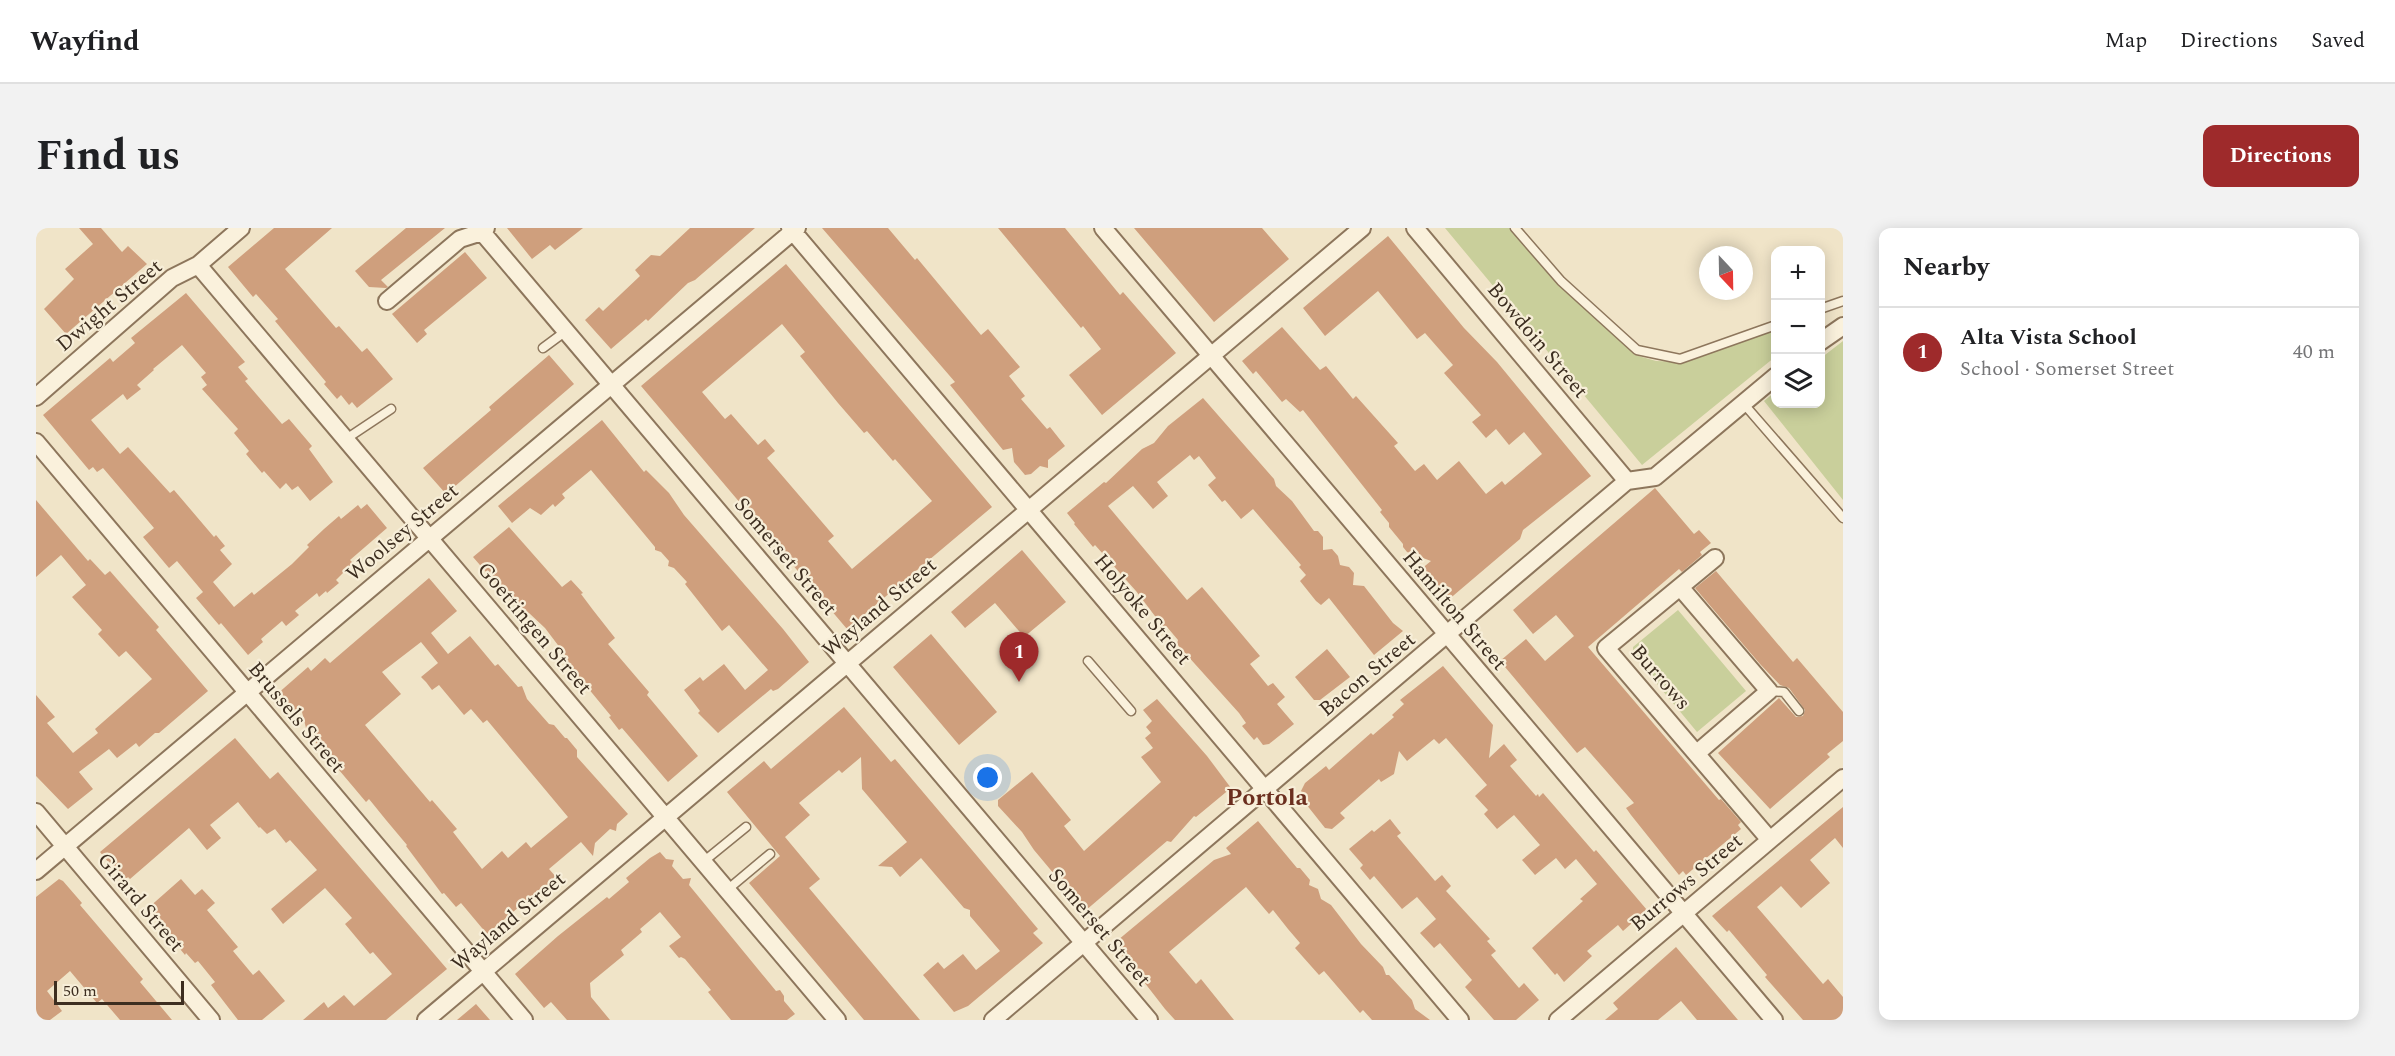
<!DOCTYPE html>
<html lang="en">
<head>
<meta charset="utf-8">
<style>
  body { margin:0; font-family:Spectral,serif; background:#f2f2f2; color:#202124 }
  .controls { position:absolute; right:18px; top:18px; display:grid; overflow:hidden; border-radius:12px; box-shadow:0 3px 15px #0003 }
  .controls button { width:54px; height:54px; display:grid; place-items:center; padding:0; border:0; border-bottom:2px solid #e0e0e0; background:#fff; color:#202124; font:30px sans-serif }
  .compass { position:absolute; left:1663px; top:18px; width:54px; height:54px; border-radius:50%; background:#fff; box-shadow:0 3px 15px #0003; rotate:158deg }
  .scale { position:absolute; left:18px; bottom:15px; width:130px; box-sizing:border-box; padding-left:6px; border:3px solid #3d2e20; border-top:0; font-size:16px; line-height:21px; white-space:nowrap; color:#3d2e20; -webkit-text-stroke:4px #f7eed8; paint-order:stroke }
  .you { position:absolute; left:952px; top:550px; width:21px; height:21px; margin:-15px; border:4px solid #fff; border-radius:50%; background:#1a73e8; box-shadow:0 0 0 9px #1a73e833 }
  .badge { display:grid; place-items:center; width:39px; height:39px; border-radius:50%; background:#9e2a2b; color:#fff; font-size:20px; font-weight:700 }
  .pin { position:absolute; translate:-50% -50px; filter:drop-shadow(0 2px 3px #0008) }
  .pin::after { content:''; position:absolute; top:32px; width:21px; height:18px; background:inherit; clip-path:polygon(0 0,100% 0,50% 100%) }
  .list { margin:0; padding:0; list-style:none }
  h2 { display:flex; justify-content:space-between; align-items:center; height:78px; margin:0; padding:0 24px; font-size:26px }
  h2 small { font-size:20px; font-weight:400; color:#757577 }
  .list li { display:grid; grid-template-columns:39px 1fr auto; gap:18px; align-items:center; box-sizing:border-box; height:90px; padding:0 24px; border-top:2px solid #e0e0e0 }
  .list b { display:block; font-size:22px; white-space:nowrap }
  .list p { margin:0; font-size:20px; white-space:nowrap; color:#757577 }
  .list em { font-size:20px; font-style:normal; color:#757577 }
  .icon { flex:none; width:33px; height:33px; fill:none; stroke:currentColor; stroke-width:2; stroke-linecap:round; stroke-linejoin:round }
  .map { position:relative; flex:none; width:1807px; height:792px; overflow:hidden; border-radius:12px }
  header { display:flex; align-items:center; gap:36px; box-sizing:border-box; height:84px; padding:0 30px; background:#fff; border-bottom:2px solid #e0e0e0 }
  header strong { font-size:28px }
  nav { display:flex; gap:33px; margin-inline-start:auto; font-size:21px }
  .intro { display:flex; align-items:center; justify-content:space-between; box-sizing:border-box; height:144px; padding:0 36px }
  h1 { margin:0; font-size:42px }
  .button { padding:15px 27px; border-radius:12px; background:#9e2a2b; color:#fff; font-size:21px; font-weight:700 }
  main { display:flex; gap:36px; padding:0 36px }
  aside { flex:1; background:#fff; border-radius:12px; box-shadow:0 3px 15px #0003 }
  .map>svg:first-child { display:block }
  .green { fill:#c9cf9b }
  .building { fill:#cf9f7d; fill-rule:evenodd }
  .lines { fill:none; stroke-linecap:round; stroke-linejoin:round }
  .service-casing { stroke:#8d765c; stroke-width:11 }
  .minor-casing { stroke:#8d765c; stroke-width:20 }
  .service { stroke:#faf1dc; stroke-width:8 }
  .minor { stroke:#faf1dc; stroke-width:16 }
  .labels { text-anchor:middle; stroke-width:4.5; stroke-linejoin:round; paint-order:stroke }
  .street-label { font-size:21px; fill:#3d2e20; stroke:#f7eed8 }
  .quarter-label { font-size:24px; font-weight:bold; fill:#6b2e1e; stroke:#f7eed8 }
</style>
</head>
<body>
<header>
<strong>Wayfind</strong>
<nav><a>Map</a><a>Directions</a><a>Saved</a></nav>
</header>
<div class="intro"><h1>Find us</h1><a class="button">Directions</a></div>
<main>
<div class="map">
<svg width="1807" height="792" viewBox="0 0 1807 792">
  <rect width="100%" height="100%" fill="#f0e4c8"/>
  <!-- green -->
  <path class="green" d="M 1409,0 L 1475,0 L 1513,47 L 1599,127 L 1620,133 L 1646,134 L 1739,101 L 1739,129 L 1606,237 Z
    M 1807,113 L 1807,272 L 1728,173 L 1739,164 L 1740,176 L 1784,176 L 1785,130 Z
    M 1642,382 L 1710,463 L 1661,504 L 1597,427 L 1597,419 Z"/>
  <!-- building -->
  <path class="building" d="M 43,0 L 65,0 L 86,24 L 92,18 L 111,36 L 30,106 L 8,81 L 38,51 L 29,41 L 57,16 Z
    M 238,0 L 296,0 L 249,41 L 300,100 L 303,98 L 326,124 L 331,120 L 357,151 L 321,180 L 316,174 L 313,177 L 305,167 L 301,171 L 288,156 L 290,154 L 239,93 L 242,91 L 220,66 L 217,69 L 192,39 Z
    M 370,0 L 409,0 L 345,52 L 352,59 L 350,60 L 333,59 L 319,43 Z
    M 471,0 L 547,0 L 519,22 L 514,17 L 496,31 Z
    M 654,0 L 719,0 L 659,52 L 652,55 L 612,93 L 610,91 L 575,121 L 549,92 L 563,79 L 567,83 L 604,48 L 599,42 L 615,27 L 624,28 Z
    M 786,0 L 852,0 L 879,32 L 881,30 L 945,107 L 952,101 L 984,139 L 973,148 L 989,168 L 985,171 L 1011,201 L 1014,199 L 1029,218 L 1012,232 L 1012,240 L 1004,238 L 995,246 L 989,247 L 978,234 L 976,220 L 967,222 L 914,157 L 919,154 Z
    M 962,0 L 1029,0 L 1084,67 L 1087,64 L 1140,125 L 1066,187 L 1033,147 L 1065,121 L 1047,98 L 1045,100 Z
    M 1098,0 L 1226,0 L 1253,31 L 1178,94 Z
    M 1352,8 L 1428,100 L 1461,134 L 1555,248 L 1487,302 L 1484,311 L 1411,373 L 1384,342 L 1395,333 L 1371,324 L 1367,319 L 1367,316 L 1353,299 L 1353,295 L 1344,284 L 1346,282 L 1267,182 L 1264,184 L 1250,171 L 1246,174 L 1220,143 L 1217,146 L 1206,133 L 1246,99 L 1284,142 L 1290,138 L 1317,171 L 1320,168 L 1362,215 L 1358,218 L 1379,243 L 1388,236 L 1401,252 L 1423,233 L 1450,266 L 1466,253 L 1469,257 L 1506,226 L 1488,204 L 1473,217 L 1460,201 L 1450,210 L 1436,194 L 1445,187 L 1408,145 L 1417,137 L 1389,105 L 1381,111 L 1342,63 L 1289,108 L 1267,80 Z
    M 429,24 L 451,50 L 388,102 L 391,106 L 381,115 L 356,86 Z
    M 750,36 L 956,279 L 811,401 L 605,158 ZM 746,96 L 769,124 L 764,128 L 802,175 L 828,205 L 831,203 L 857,233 L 859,231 L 896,273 L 816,341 L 792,313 L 798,308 L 731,230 L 739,223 L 729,211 L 722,217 L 695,186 L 689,191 L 666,164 Z
    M 150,65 L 209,134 L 202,139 L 212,151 L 209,153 L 246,196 L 253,191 L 276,218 L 273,221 L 297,254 L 274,273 L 262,258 L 256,262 L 250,255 L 244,261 L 228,243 L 226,245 L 210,226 L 213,223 L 198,205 L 202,201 L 166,161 L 171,157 L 165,149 L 170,145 L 146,117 L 117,141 L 118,142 L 101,157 L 105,161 L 91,172 L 87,166 L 55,192 L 84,226 L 92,219 L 134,265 L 138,262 L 178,309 L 180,307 L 189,318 L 184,322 L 196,336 L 177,354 L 198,379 L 216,364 L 218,367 L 256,336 L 273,319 L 271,317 L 288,301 L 303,288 L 305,291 L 322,277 L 325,281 L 331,276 L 351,300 L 314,332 L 317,335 L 300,352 L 303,355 L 291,365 L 290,363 L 283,369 L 281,365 L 259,383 L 263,387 L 250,398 L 246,393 L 225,411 L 227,414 L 212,427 L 185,395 L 183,397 L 160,370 L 167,364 L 141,333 L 133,340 L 107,309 L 118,300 L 67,240 L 61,244 L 57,239 L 53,242 L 7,187 L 74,130 L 77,134 L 99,115 L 95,110 Z
    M 513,127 L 538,156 L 410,266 L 387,240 L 455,182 L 453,179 Z
    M 1167,170 L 1238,251 L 1240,258 L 1256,273 L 1278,303 L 1282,303 L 1287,309 L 1287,322 L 1296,321 L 1302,328 L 1304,337 L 1313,339 L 1318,345 L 1317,357 L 1328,358 L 1357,395 L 1367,403 L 1338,427 L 1293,370 L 1285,377 L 1280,373 L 1264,353 L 1270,347 L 1263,339 L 1265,337 L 1217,281 L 1205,291 L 1189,272 L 1186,274 L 1172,257 L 1180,250 L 1163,228 L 1158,232 L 1154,227 L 1121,254 L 1132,268 L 1117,281 L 1097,258 L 1072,278 L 1151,372 L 1166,359 L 1224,428 L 1214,436 L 1232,458 L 1237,455 L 1249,469 L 1241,476 L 1258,496 L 1233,516 L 1227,517 L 1221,509 L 1218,512 L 1206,498 L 1210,495 L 1203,485 L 1141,416 L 1142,412 L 1131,399 L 1128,400 L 1100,363 L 1059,317 L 1057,319 L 1038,296 L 1039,295 L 1031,285 L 1068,254 L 1070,255 L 1106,221 L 1118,215 L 1132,198 Z
    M 566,192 L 608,244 L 610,242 L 633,265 L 648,287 L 747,401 L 773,434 L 742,461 L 737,463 L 735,461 L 682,505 L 662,485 L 664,483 L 648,462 L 664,449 L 667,453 L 688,436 L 709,462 L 732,442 L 693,397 L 686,403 L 649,356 L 651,354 L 638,340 L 632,338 L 633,333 L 625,324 L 619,322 L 619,319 L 555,242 L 526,266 L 529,270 L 519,279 L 517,276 L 505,287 L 494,280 L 476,295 L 462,278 Z
    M 1619,260 L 1658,306 L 1663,302 L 1675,315 L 1664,324 L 1666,327 L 1646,344 L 1643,341 L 1552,419 L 1683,572 L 1685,571 L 1705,594 L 1702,597 L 1705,601 L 1650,647 L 1647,643 L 1643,647 L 1595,587 L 1590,580 L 1598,575 L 1571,544 L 1549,519 L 1541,525 L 1464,433 L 1490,411 L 1509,433 L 1538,408 L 1520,387 L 1497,406 L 1477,382 Z
    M 0,272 L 52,333 L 54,331 L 69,347 L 74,343 L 123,399 L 120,402 L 172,463 L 123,505 L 119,505 L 103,519 L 100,515 L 81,530 L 73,521 L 43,544 L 57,561 L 32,581 L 0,548 L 0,467 L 19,489 L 11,495 L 37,525 L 62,505 L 59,501 L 116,451 L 90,423 L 83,429 L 62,406 L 66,402 L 36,369 L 50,357 L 25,327 L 0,349 Z
    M 473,299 L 526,359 L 535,352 L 547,365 L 545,366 L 557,382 L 579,410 L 572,416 L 613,464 L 611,467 L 662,528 L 632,554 L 586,500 L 583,502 L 573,489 L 575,488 L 528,431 L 531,429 L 509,400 L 493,385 L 491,387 L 477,371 L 475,373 L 437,329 Z
    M 986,322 L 1030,374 L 988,409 L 959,375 L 929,400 L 915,384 Z
    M 1680,343 L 1757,434 L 1761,430 L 1807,484 L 1807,513 L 1791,526 L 1794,529 L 1734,581 L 1682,525 L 1743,470 L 1760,489 L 1767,488 L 1769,482 L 1753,460 L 1744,457 L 1724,436 L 1659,360 Z
    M 393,350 L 421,383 L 395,405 L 412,426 L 434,408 L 459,438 L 462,436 L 482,459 L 486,458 L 491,471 L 513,496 L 518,497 L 529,510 L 531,510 L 541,522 L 541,529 L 592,586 L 581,596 L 580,603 L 574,601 L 559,615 L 557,628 L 545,614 L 513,641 L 520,649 L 515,653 L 515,655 L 508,661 L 504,661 L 451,706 L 425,675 L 420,679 L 408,665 L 406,666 L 370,618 L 371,617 L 350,592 L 333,571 L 330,574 L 271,504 L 265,480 L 257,486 L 240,467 L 272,439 L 275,443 L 289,430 L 294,435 ZM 385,414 L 402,435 L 385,449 L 390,454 L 396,462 L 403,457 L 428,487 L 435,481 L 447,495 L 451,492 L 532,589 L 495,620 L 490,614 L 472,630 L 466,623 L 446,641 L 417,604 L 421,601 L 396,572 L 394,574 L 329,497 L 365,466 L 346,444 Z
    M 895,406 L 961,484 L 923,517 L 857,439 Z
    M 1291,421 L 1314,449 L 1284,472 L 1278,472 L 1259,449 Z
    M 1407,438 L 1457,497 L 1453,530 L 1468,516 L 1481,532 L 1474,538 L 1500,568 L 1502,566 L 1503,569 L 1507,565 L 1558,624 L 1560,622 L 1611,682 L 1587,703 L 1582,697 L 1551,723 L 1556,728 L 1528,754 L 1521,745 L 1519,747 L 1496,720 L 1547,673 L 1544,671 L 1561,656 L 1540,631 L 1529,641 L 1520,630 L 1499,647 L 1486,632 L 1504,617 L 1478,587 L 1461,601 L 1448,586 L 1452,582 L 1439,568 L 1451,557 L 1410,510 L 1403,516 L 1398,511 L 1371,533 L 1363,523 L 1358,546 L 1345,554 L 1343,551 L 1319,572 L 1304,585 L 1309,590 L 1296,601 L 1289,600 L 1266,571 L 1269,569 L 1265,563 L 1269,555 L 1290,538 L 1293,542 L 1335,505 L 1337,507 L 1358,489 L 1356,487 L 1368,476 L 1364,472 Z
    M 1121,471 L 1171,528 L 1195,560 L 1160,589 L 1158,588 L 1135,614 L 1131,613 L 1049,683 L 998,622 L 986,604 L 962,578 L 962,572 L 996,544 L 1035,592 L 1028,598 L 1048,623 L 1125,554 L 1105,529 L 1117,520 L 1109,510 L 1115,505 L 1110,499 L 1116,493 L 1107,482 Z
    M 808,479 L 855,534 L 859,531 L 936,622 L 1002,701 L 997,705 L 1007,715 L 932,778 L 918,784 L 887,747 L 902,734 L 908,741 L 927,726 L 940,742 L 964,723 L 934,688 L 934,682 L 928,680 L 885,630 L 864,649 L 856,639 L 842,638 L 871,614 L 826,561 L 825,529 L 806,545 L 803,542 L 763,575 L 774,587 L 749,609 L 784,651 L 773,660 L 884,792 L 828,792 L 713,655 L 744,628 L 691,564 L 728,533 L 735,541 Z
    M 199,510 L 234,551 L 242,544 L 411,741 L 350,792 L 267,792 L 288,774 L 292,780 L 308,767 L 318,778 L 356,746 L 337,724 L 334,726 L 309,696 L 316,690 L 289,660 L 247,696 L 235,681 L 281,642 L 254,612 L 250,615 L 239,601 L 231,606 L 224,599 L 223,600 L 202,574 L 174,597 L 185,610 L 171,622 L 153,600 L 94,651 L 92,649 L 88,653 L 64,624 Z
    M 1807,579 L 1807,620 L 1799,610 L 1774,632 L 1794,655 L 1765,680 L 1745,658 L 1721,679 L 1787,756 L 1792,751 L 1807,769 L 1807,792 L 1767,792 L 1729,749 L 1731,747 L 1693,702 L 1691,704 L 1676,688 Z
    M 1354,591 L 1365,605 L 1361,608 L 1399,653 L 1406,647 L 1415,658 L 1410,663 L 1454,711 L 1451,713 L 1460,723 L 1455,727 L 1483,760 L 1488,755 L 1503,772 L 1480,792 L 1458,792 L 1429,759 L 1436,752 L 1404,715 L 1398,720 L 1384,705 L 1400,691 L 1381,669 L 1366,681 L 1338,648 L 1334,652 L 1324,640 L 1327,637 L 1313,621 L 1336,602 L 1338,604 Z
    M 1222,593 L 1261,640 L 1264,640 L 1274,652 L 1273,657 L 1282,661 L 1285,671 L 1295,677 L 1325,716 L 1347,739 L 1350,747 L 1353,747 L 1376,772 L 1379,781 L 1394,792 L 1336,792 L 1327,782 L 1324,785 L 1288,743 L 1283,747 L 1259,720 L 1264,715 L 1252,701 L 1237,682 L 1233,686 L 1210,659 L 1133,724 L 1160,756 L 1165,751 L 1198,792 L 1139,792 L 1129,781 L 1091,732 L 1076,717 L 1178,632 L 1195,626 L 1190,620 Z
    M 624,624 L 630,631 L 638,632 L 636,638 L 647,651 L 655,650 L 653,657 L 740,763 L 744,762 L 748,768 L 748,773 L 759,786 L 751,792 L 695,792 L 672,764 L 675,762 L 664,749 L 649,731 L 645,729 L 643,730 L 633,718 L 645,709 L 624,684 L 604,701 L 606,704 L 585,722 L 588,727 L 554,755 L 555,769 L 574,792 L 531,792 L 515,774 L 508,780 L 479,746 L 522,708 L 571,669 L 573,671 L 593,654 L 590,650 L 614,630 Z
    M 23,651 L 27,653 L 46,675 L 44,677 L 107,751 L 104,754 L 136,792 L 84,792 L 66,771 L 61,775 L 34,743 L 11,763 L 26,783 L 14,792 L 0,792 L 0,669 Z
    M 145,651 L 159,667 L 166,661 L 179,675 L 171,682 L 202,719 L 197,723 L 217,747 L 223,742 L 249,773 L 226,792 L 202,792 L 175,757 L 179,754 L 162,733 L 159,735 L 150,725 L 149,727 L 111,681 Z
    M 1640,719 L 1702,792 L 1661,792 L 1645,773 L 1622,792 L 1569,792 L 1582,781 L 1577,775 Z
    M 440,776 L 454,792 L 421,792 Z"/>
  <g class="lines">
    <!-- service casing -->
    <g class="service-casing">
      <path id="service" d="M 1479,0 L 1525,53 L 1601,122 L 1644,131 L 1740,97
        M 1784,81 L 1807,73
        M 507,120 L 530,103
        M 1707,175 L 1807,290
        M 310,211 L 355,181
        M 1052,433 L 1095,483
        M 1733,463 L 1748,464 L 1763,483
        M 667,634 L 710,599
        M 691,662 L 734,626"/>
    </g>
    <!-- minor casing -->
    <g class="minor-casing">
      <path id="minor" d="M 754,0 L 1424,792
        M 1067,0 L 1738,792
        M 1379,0 L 1591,253
        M 446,4 L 1113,792
        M 162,37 L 801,792
        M 351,73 L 424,11 L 446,4 L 450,0
        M 1784,114 L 1807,98
        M 0,169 L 136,50 L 162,37 L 205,0
        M 0,214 L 488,792
        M 1679,330 L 1570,420 L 1734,612
        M 1644,359 L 1733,463 L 1661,525
        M 0,584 L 175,792
        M 0,643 L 761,0
        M 390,792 L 1326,0
        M 957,792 L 1591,253 L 1619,249 L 1740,148
        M 1522,792 L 1807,550"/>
    </g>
    <!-- service -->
    <use href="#service" class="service"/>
    <!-- minor -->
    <use href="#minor" class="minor"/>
  </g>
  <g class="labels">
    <!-- street labels -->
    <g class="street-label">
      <text transform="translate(73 77) rotate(-40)" y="7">Dwight Street</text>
      <text transform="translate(1502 112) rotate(50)" y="7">Bowdoin Street</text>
      <text transform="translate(366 304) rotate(-40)" y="7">Woolsey Street</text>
      <text transform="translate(750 328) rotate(50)" y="7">Somerset Street</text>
      <text transform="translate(843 379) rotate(-40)" y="7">Wayland Street</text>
      <text transform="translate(1107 381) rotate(50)" y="7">Holyoke Street</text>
      <text transform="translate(1419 382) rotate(50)" y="7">Hamilton Street</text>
      <text transform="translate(499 400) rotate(50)" y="7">Goettingen Street</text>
      <text transform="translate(1331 446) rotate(-40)" y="7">Bacon Street</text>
      <text transform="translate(1625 449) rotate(49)" y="7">Burrows</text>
      <text transform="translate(261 489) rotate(50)" y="7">Brussels Street</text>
      <text transform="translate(1650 654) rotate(-40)" y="7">Burrows Street</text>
      <text transform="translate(105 674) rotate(50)" y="7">Girard Street</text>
      <text transform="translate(472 693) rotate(-40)" y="7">Wayland Street</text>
      <text transform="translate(1064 699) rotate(50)" y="7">Somerset Street</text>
    </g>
    <!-- quarter labels -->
    <g class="quarter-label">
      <text x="1231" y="577">Portola</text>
    </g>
  </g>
</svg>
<div class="controls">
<button>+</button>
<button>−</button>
<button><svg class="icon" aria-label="layers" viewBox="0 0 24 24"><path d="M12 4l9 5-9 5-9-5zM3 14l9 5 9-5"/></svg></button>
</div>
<svg class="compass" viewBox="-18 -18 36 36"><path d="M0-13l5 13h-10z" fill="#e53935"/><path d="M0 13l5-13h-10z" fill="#757577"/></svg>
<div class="scale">50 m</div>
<div class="you"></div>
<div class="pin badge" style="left:983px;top:454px">1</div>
</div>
<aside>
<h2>Nearby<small></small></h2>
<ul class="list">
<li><span class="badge">1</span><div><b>Alta Vista School</b><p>School · Somerset Street</p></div><em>40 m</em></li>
</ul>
</aside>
</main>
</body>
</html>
